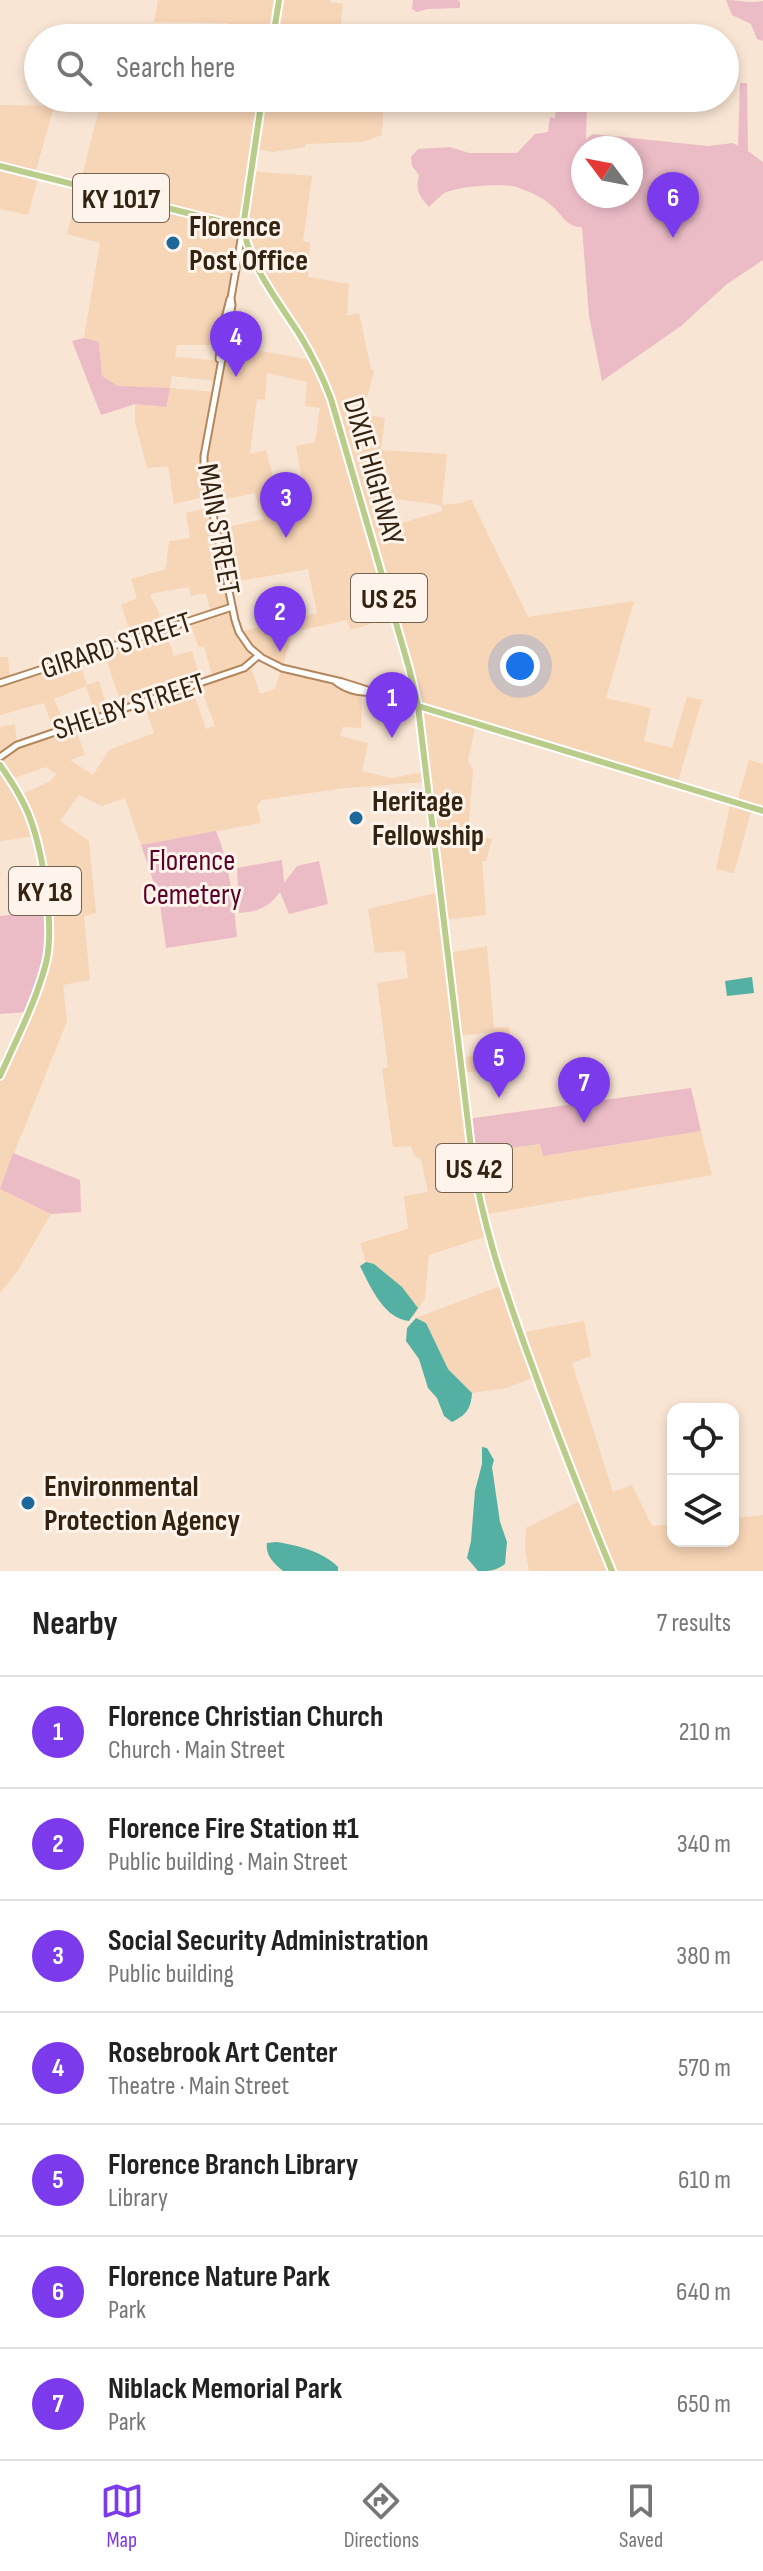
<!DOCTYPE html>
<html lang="en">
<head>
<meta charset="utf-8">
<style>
  body { margin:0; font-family:"Sofia Sans Condensed",sans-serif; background:#f6f6f6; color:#222 }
  .controls { position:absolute; right:24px; bottom:24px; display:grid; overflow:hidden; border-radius:16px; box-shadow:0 4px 12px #0003 }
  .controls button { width:72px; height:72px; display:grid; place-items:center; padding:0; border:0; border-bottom:2px solid #e0e0e0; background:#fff; color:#222; font:40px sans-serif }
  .compass { position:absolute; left:571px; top:136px; width:72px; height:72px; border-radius:50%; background:#fff; box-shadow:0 4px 12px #0003; rotate:302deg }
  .you { position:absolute; left:520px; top:666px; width:28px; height:28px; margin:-20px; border:6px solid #fff; border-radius:50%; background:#1a73e8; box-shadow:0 0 0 12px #1a73e833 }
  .badge { display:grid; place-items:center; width:52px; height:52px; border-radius:50%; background:#7c3aed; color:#fff; font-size:26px; font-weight:700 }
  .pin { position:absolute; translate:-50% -66px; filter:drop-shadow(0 2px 4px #0008) }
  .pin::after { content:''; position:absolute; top:42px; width:28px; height:24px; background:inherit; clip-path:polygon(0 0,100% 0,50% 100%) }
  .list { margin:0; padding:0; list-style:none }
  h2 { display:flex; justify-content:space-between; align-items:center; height:104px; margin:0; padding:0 32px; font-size:34px }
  h2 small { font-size:26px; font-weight:400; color:#767676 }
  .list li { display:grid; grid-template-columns:52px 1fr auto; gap:24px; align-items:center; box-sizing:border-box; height:112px; padding:0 32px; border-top:2px solid #e0e0e0 }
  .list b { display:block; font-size:30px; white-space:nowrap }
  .list p { margin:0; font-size:26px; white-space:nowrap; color:#767676 }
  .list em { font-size:26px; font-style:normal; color:#767676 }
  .icon { flex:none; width:44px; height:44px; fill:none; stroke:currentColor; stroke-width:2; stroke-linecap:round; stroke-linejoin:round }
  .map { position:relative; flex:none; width:763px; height:1571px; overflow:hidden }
  .search { position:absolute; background:#fff; box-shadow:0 4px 12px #0003; left:24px; right:24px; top:24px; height:88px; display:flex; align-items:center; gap:20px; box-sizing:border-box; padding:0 28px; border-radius:44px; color:#767676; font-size:30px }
  .sheet { height:888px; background:#fff }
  nav { display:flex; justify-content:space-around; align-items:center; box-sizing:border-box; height:112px; border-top:2px solid #e0e0e0; background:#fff; font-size:22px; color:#767676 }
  nav a { display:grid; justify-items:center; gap:4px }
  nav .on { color:#7c3aed }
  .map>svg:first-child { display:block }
  .built { fill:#f7d5b7; fill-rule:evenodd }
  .green { fill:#ebbbc6; fill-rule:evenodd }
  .water { fill:#54b0a3 }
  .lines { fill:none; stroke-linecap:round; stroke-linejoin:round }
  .tertiary-casing { stroke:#b4865b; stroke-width:9 }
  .primary-casing { stroke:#fff; stroke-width:10 }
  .tertiary { stroke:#fff; stroke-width:5 }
  .primary { stroke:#bacc89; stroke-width:6 }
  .poi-dot { fill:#1c689b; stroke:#fef4eb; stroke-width:3 }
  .labels { text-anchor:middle; stroke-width:6; stroke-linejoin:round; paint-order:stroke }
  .shield { fill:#fef4eb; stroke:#716252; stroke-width:2 }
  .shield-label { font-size:28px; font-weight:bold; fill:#352311 }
  .poi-label { font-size:30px; font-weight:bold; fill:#352311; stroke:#fef4eb; text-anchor:start }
  .street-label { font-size:30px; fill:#352311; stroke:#fef4eb }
  .park-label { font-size:30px; fill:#590128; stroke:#fef4eb }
</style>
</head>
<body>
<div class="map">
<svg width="763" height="1571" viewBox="0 0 763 1571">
  <rect width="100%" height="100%" fill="#f9e5d3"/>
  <!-- built -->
  <path class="built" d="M 158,0 L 330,0 L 330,2 L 343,4 L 339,38 L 228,38 L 228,23 L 154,22 Z
    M 210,98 L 384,98 L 382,135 L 362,142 L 306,144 L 305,147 L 273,152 L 254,149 L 251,171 L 312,176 L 303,241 L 310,243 L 308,277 L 349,284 L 347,316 L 359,313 L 371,369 L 374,370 L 363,414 L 385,418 L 381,450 L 447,454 L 442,505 L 462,503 L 471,499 L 528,617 L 634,601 L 606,698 L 651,708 L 644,741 L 672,748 L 687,697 L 702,700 L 677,785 L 476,724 L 468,760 L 473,770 L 468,831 L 492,839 L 486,861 L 482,861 L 486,915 L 444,920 L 448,953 L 487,946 L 494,1028 L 509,1027 L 512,1067 L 462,1073 L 472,1153 L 540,1144 L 543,1156 L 701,1131 L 712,1175 L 482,1215 L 487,1236 L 429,1255 L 425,1298 L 414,1316 L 366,1262 L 360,1243 L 408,1229 L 404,1196 L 428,1192 L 421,1159 L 414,1156 L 411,1146 L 393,1147 L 382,1069 L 388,1067 L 377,983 L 408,978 L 405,951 L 375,953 L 368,909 L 440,892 L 426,782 L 345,788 L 262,800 L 257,806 L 261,823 L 141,845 L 125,798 L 102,806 L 79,795 L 60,821 L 89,841 L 96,913 L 84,916 L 90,980 L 63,985 L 67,1021 L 0,1188 L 0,1076 L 39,983 L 47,910 L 13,914 L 7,878 L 42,874 L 36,836 L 0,841 L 0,727 L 15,724 L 17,744 L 54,731 L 44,703 L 0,715 L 0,657 L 8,657 L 10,680 L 78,658 L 87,685 L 99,681 L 108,712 L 96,716 L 86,686 L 54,699 L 66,727 L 74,724 L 85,755 L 70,760 L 93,775 L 109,750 L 154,733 L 143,702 L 122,708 L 103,649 L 133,639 L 121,605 L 137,598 L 131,579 L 166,569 L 169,541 L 190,538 L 186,513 L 212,507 L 217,529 L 264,519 L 255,493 L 211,502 L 209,496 L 174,504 L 168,466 L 147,468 L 135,422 L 135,404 L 165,407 L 118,386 L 102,376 L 99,342 L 84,338 L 100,243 L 67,234 L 101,102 L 209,101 ZM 241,238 L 245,238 L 277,301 L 313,360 L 225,345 L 220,361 L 175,357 L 177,345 L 220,345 ZM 267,373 L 307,382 L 305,406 L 320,408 L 315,442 L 296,446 L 307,509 L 279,516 L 275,484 L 266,450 L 250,454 L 257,399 L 265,400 ZM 172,376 L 216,381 L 214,392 L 170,388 ZM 395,499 L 441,505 L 443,511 L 395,525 ZM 308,569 L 317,613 L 239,632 L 228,583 ZM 189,587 L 191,596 L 206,593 L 211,614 L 190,621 L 198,647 L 204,646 L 213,678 L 201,682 L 192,651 L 174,656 L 157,608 L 150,596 L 154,593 ZM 394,616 L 418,706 L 425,772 L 391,778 L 362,771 L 368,743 L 340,736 L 343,727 L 361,728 L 362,693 L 335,681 L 282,668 L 293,632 L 347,620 L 351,630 ZM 259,656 L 281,668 L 275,689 L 260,694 L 250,664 ZM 199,683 L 215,726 L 206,729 L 191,686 ZM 46,767 L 56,774 L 51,781 L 20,795 L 11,779 ZM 495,1032 L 497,1052 L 460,1058 L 458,1036 Z
    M 0,105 L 54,106 L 35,174 L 39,175 L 28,215 L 0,209 Z
    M 749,760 L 763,764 L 763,811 L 752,808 L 734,873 L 716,869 L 731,801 L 737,803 Z
    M 0,1189 L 51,1214 L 17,1272 L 0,1293 Z
    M 503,1285 L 520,1333 L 584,1321 L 591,1356 L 572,1363 L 613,1492 L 632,1485 L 652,1526 L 673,1524 L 673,1541 L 733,1541 L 733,1518 L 763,1515 L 763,1571 L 529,1571 L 525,1548 L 526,1528 L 582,1500 L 535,1377 L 506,1388 L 472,1393 L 448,1369 L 426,1324 L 416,1318 Z"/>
  <!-- green -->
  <path class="green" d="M 413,0 L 458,0 L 460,2 L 460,8 L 428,9 L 417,12 L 412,9 Z
    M 726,0 C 739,0 751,4 763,1 L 763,41 L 757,39 L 751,24 L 732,15 Z
    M 740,83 L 747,83 L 748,151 L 763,162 L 763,260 L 727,284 L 681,326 L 602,381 L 589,316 L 582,227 C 567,228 562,214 552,206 C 543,197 525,189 512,186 C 497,184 456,186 443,194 C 438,198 433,203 429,207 C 419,196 415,190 419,175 L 412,166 L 411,157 L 418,149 L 450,147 L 469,153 L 517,153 L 535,134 L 548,132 L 550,117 L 555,118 L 557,98 L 587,98 L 586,139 L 593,134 L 708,146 L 733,143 L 738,146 ZM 583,148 L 631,148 L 631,196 L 583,196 Z
    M 84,338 L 99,342 L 102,376 L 118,386 L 170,388 L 166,407 L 135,404 L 101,415 L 72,341 Z
    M 216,831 C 230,865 233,900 237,937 L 166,948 L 159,898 L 141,845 Z
    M 282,860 L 284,883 L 297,866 L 319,861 L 328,904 L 289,914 L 280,892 C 269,907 258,912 239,913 L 237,868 Z
    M 48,910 L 48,954 L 27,1012 L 0,1014 L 0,916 Z
    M 691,1088 L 701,1131 L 543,1156 L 540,1144 L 471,1153 L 467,1119 Z
    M 13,1153 L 80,1180 L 81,1212 L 51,1214 L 0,1189 Z"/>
  <!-- water -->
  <path class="water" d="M 752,977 L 754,993 L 727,996 L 725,981 Z
    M 366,1262 L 374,1264 L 402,1287 L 418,1308 L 409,1321 C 384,1319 370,1286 360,1266 Z
    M 416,1318 L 426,1323 L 448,1369 L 472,1393 C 471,1409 466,1415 452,1422 L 444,1416 L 437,1398 L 428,1388 L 419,1359 L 406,1341 L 407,1328 Z
    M 482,1447 L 487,1448 L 494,1460 L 492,1467 L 500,1522 L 507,1542 L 505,1564 C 496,1571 489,1571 478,1571 L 467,1558 L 471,1541 L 475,1491 L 482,1464 Z
    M 276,1542 C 297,1545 324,1552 338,1567 L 338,1571 L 283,1571 C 274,1564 265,1555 267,1543 Z"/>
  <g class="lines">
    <!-- tertiary casing -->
    <g class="tertiary-casing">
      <path id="tertiary" d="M 243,228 L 231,298 L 232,305 L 204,456 L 204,471 L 235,620 L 239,632 L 250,648 L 262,658 L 282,668 L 342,682 L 418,706
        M 219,359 L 223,326 L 230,299
        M 335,681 C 344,689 358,693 369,692
        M 0,683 L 232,607
        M 0,757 L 17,745 L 244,668 L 258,656"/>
    </g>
    <!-- primary casing -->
    <g class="primary-casing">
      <path id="primary" d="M 273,38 L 279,0
        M 262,98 L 243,227 C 251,269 279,302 301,337 C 313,357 323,378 331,399 L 409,668 L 418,706 L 472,1156 C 482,1223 503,1285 526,1349 C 553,1424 582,1498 612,1571
        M 0,166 L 243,227
        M 418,706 L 763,811
        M 0,765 C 12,782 23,799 30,818 C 43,853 55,927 46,963 C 36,1002 16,1040 0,1076"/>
    </g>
    <!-- tertiary -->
    <use href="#tertiary" class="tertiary"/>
    <!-- primary -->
    <use href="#primary" class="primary"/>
  </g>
  <!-- markers -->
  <g class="poi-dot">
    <circle cx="173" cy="243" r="8"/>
    <circle cx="356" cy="818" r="8"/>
    <circle cx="28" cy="1503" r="8"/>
  </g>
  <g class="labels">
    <!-- shield labels -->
    <g class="shield">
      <rect x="73" y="174" width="96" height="48" rx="6"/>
      <rect x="351" y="574" width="76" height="48" rx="6"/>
      <rect x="9" y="867" width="72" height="48" rx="6"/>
      <rect x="436" y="1144" width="76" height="48" rx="6"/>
    </g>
    <g class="shield-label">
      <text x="121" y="208">KY 1017</text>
      <text x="389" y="608">US 25</text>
      <text x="45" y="901">KY 18</text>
      <text x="474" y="1178">US 42</text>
    </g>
    <!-- poi labels -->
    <g class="poi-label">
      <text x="189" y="236">Florence<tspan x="189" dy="34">Post Office</tspan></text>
      <text x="372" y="811">Heritage<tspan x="372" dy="34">Fellowship</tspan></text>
      <text x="44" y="1496">Environmental<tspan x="44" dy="34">Protection Agency</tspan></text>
    </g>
    <!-- street labels -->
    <g class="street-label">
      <text transform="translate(374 471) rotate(74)" y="10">DIXIE HIGHWAY</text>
      <text transform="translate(219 529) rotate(80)" y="10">MAIN STREET</text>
      <text transform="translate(116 645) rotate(-18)" y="10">GIRARD STREET</text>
      <text transform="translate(129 706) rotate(-18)" y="10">SHELBY STREET</text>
    </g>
    <!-- park labels -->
    <g class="park-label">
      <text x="192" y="870">Florence<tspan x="192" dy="34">Cemetery</tspan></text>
    </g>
  </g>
</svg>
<div class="controls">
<button><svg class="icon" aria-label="locate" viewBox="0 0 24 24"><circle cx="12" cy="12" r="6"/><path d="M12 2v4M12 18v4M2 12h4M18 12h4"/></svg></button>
<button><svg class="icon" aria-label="layers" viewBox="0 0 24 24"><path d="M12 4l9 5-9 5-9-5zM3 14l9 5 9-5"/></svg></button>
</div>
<svg class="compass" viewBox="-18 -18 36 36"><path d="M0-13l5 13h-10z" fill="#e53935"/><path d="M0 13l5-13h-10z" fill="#767676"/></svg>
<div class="you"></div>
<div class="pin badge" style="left:392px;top:738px">1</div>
<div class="pin badge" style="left:280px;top:652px">2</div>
<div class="pin badge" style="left:286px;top:538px">3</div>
<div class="pin badge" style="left:236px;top:377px">4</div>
<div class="pin badge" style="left:499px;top:1098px">5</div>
<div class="pin badge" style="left:673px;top:238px">6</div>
<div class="pin badge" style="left:584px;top:1123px">7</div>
<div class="search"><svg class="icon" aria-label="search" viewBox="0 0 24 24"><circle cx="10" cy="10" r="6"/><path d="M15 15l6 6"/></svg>Search here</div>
</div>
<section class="sheet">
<h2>Nearby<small>7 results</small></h2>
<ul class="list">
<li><span class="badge">1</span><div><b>Florence Christian Church</b><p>Church · Main Street</p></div><em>210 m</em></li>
<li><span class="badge">2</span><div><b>Florence Fire Station #1</b><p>Public building · Main Street</p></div><em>340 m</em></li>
<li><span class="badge">3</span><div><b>Social Security Administration</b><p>Public building</p></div><em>380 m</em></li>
<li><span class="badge">4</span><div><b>Rosebrook Art Center</b><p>Theatre · Main Street</p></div><em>570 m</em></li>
<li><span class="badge">5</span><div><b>Florence Branch Library</b><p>Library</p></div><em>610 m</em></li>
<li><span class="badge">6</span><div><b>Florence Nature Park</b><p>Park</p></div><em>640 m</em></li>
<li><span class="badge">7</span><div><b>Niblack Memorial Park</b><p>Park</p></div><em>650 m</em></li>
</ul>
</section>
<nav>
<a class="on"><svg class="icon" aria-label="map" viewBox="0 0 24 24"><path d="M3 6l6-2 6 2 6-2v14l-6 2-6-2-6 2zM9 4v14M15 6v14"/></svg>Map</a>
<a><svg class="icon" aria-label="directions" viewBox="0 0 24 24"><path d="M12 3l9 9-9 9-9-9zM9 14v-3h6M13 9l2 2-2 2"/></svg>Directions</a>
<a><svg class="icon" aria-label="saved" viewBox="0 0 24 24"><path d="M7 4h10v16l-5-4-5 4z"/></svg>Saved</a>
</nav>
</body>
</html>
